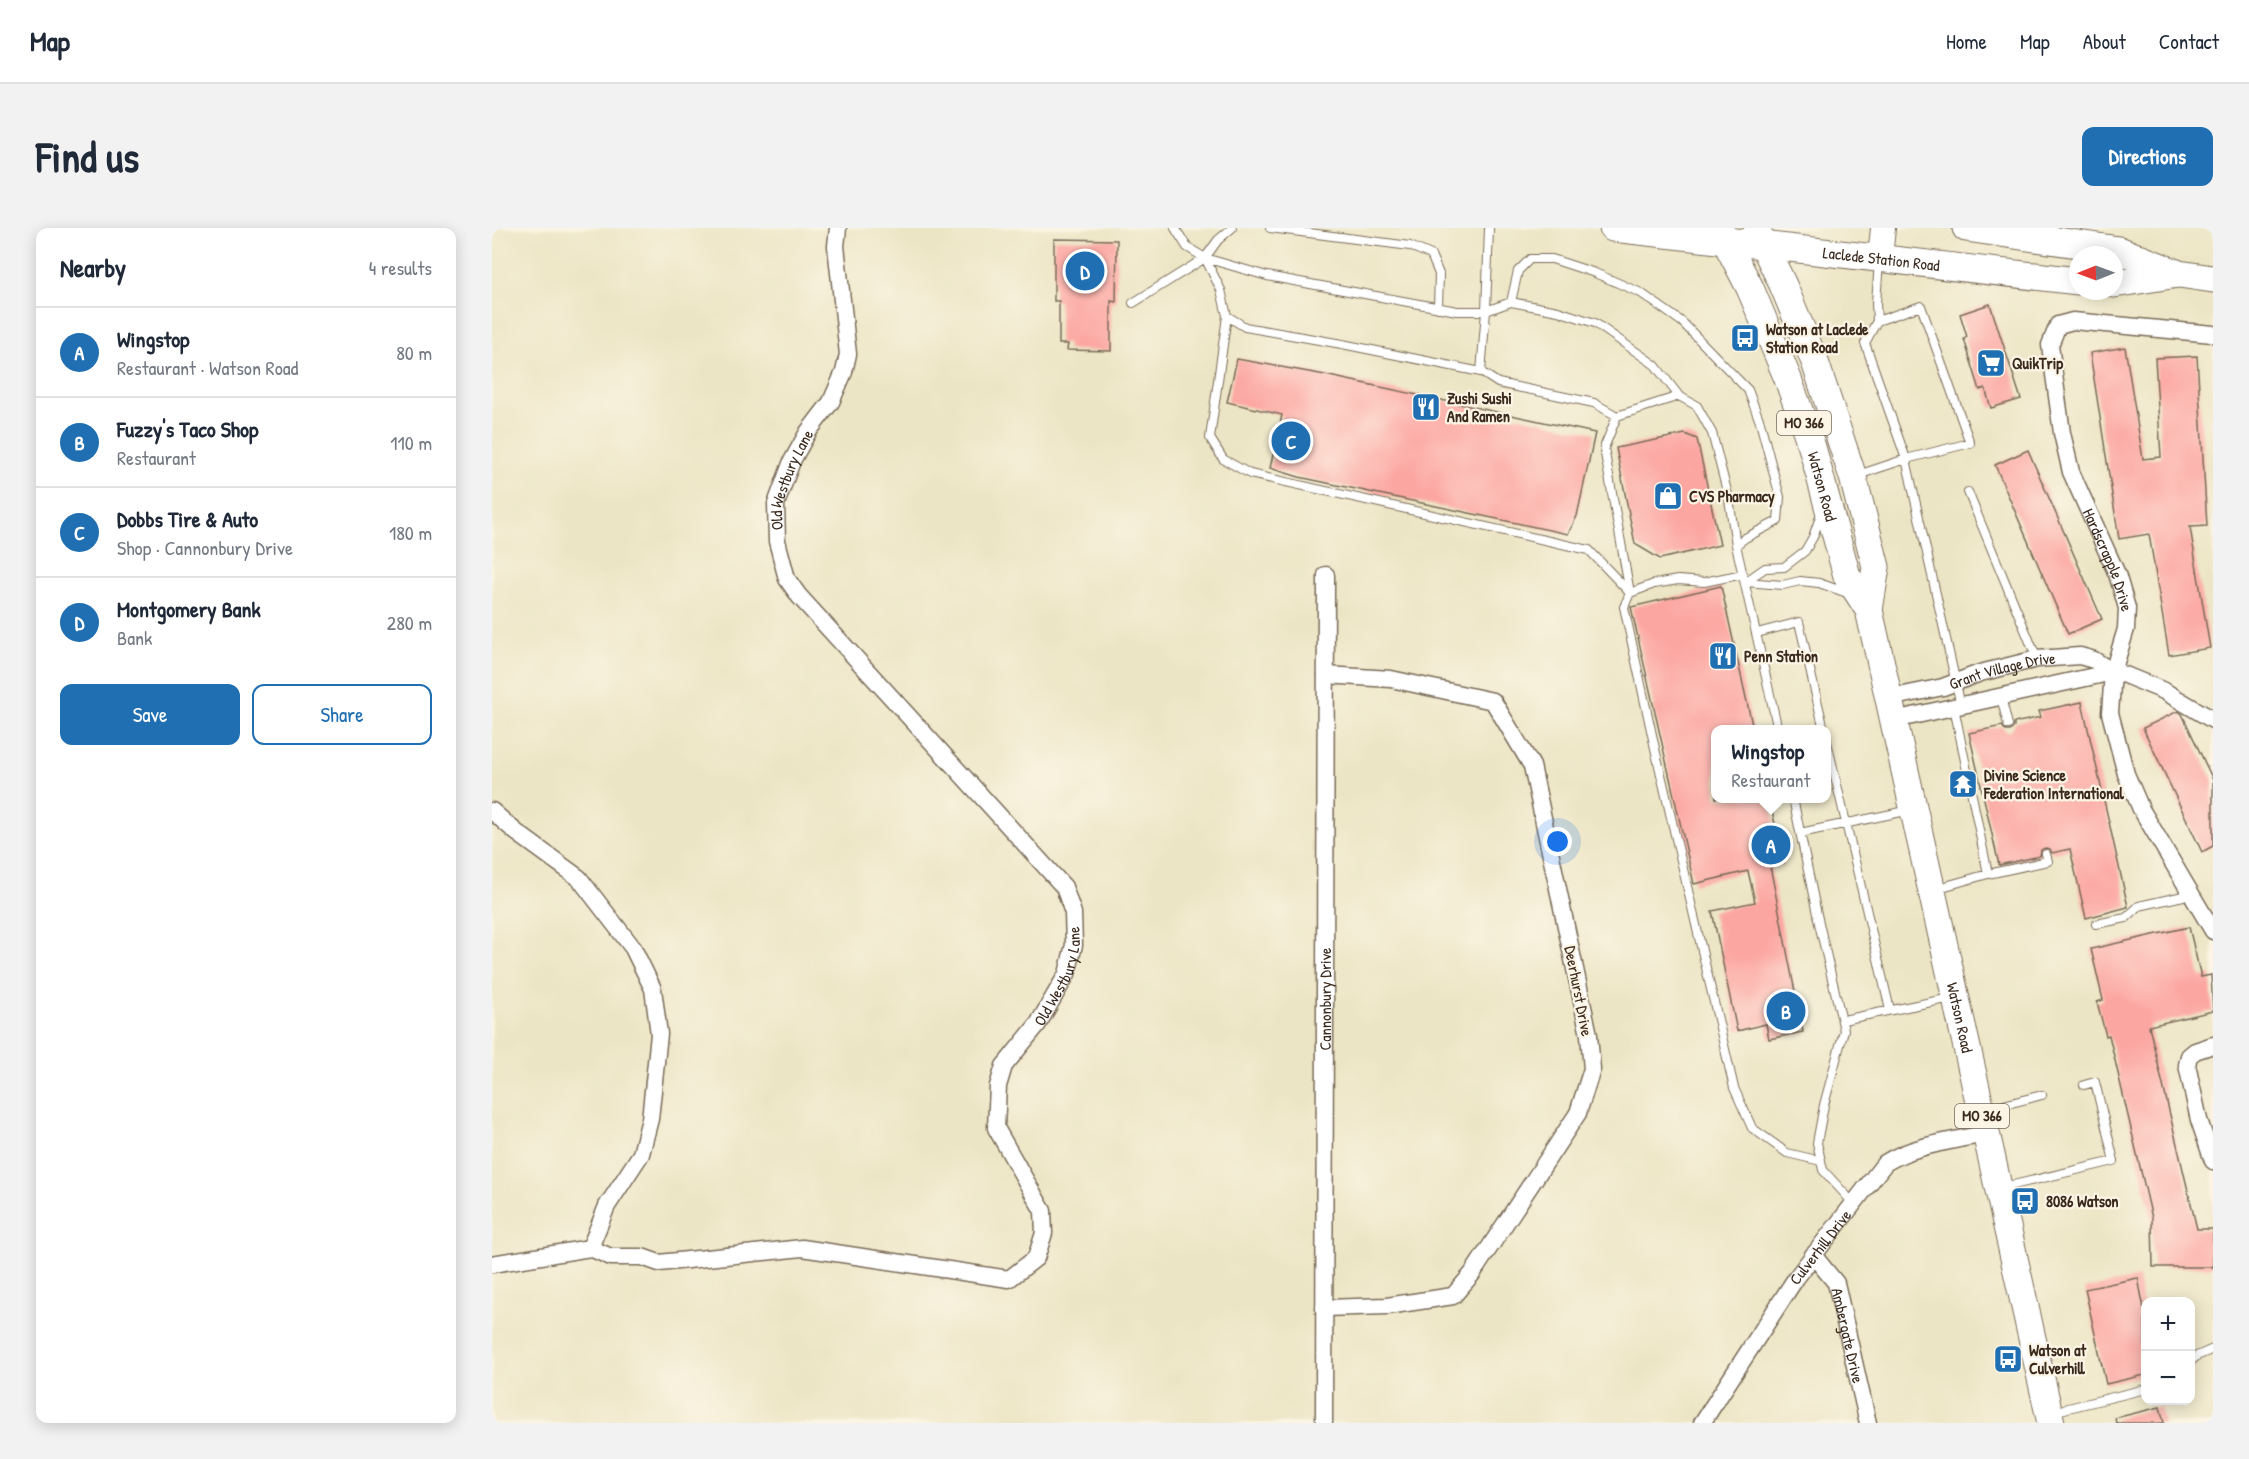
<!DOCTYPE html>
<html lang="en">
<head>
<meta charset="utf-8">
<style>
  body { margin:0; font-family:"Patrick Hand",sans-serif; background:#f2f2f3; color:#1f2937 }
  .controls { position:absolute; right:18px; bottom:18px; display:grid; overflow:hidden; border-radius:12px; box-shadow:0 3px 15px #0003 }
  .controls button { width:54px; height:54px; display:grid; place-items:center; padding:0; border:0; border-bottom:2px solid #e0e1e3; background:#fff; color:#1f2937; font:30px sans-serif }
  .compass { position:absolute; left:1577px; top:18px; width:54px; height:54px; border-radius:50%; background:#fff; box-shadow:0 3px 15px #0003; rotate:269deg }
  .you { position:absolute; left:1066px; top:614px; width:21px; height:21px; margin:-15px; border:4px solid #fff; border-radius:50%; background:#1a73e8; box-shadow:0 0 0 9px #1a73e833 }
  .badge { display:grid; place-items:center; width:39px; height:39px; border-radius:50%; background:#1f6fb2; color:#fff; font-size:20px; font-weight:700 }
  .pin { position:absolute; translate:-50% -50%; border:3px solid #fff; box-shadow:0 2px 6px #0006 }
  .popup { position:absolute; left:1219px; top:497px; width:120px; height:78px; box-sizing:border-box; display:grid; place-content:center; border-radius:12px; background:#fff; filter:drop-shadow(0 2px 4px #0005); font-size:20px; white-space:nowrap; color:#747a83 }
  .popup b { font-size:22px; color:#1f2937 }
  .popup::after { content:''; position:absolute; left:50%; top:100%; margin-left:-12px; border:12px solid transparent; border-top-color:#fff }
  .list { margin:0; padding:0; list-style:none }
  h2 { display:flex; justify-content:space-between; align-items:center; height:78px; margin:0; padding:0 24px; font-size:26px }
  h2 small { font-size:20px; font-weight:400; color:#747a83 }
  .list li { display:grid; grid-template-columns:39px 1fr auto; gap:18px; align-items:center; box-sizing:border-box; height:90px; padding:0 24px; border-top:2px solid #e0e1e3 }
  .list b { display:block; font-size:22px; white-space:nowrap }
  .list p { margin:0; font-size:20px; white-space:nowrap; color:#747a83 }
  .list em { font-size:20px; font-style:normal; color:#747a83 }
  .actions { display:flex; gap:12px; padding:18px 24px }
  .actions a { flex:1; padding:14px 0; border:2px solid #1f6fb2; border-radius:12px; text-align:center; font-size:21px; color:#1f6fb2 }
  .actions .main { background:#1f6fb2; color:#fff }
  .map { position:relative; flex:none; width:1721px; height:1195px; overflow:hidden; border-radius:12px }
  header { display:flex; align-items:center; gap:36px; box-sizing:border-box; height:84px; padding:0 30px; background:#fff; border-bottom:2px solid #e0e1e3 }
  header strong { font-size:28px }
  nav { display:flex; gap:33px; margin-inline-start:auto; font-size:21px }
  .intro { display:flex; align-items:center; justify-content:space-between; box-sizing:border-box; height:144px; padding:0 36px }
  h1 { margin:0; font-size:42px }
  .button { padding:15px 27px; border-radius:12px; background:#1f6fb2; color:#fff; font-size:21px; font-weight:700 }
  main { display:flex; gap:36px; padding:0 36px }
  aside { flex:1; background:#fff; border-radius:12px; box-shadow:0 3px 15px #0003 }
  .map>svg:first-child { display:block }
  .building { fill:#fca6a2 }
  .lines { fill:none; stroke-linecap:round; stroke-linejoin:round }
  .lane-casing { stroke:#796b58; stroke-width:10 }
  .street-casing { stroke:#796b58; stroke-width:19 }
  .secondary-casing { stroke:#796b58; stroke-width:26 }
  .primary-casing { stroke:#796b58; stroke-width:29 }
  .lane { stroke:#fff; stroke-width:8 }
  .street { stroke:#fff; stroke-width:16 }
  .secondary { stroke:#fff; stroke-width:24 }
  .primary { stroke:#fff; stroke-width:27 }
  .labels { text-anchor:middle; stroke-width:4.5; stroke-linejoin:round; paint-order:stroke }
  .shield { fill:#fcf5e5; stroke:#75675a; stroke-width:1.5 }
  .shield-label { font-size:15px; font-weight:bold; fill:#3b2a1e }
  .street-label { font-size:16px; fill:#3b2a1e; stroke:#fcf5e5 }
  .poi-label { font-size:16px; font-weight:bold; fill:#3b2a1e; stroke:#fcf5e5; text-anchor:start }
</style>
</head>
<body>
<header>
<strong>Map</strong>
<nav><a>Home</a><a>Map</a><a>About</a><a>Contact</a></nav>
</header>
<div class="intro"><h1>Find us</h1><a class="button">Directions</a></div>
<main>
<aside>
<h2>Nearby<small>4 results</small></h2>
<ul class="list">
<li><span class="badge">A</span><div><b>Wingstop</b><p>Restaurant · Watson Road</p></div><em>80 m</em></li>
<li><span class="badge">B</span><div><b>Fuzzy's Taco Shop</b><p>Restaurant</p></div><em>110 m</em></li>
<li><span class="badge">C</span><div><b>Dobbs Tire &amp; Auto</b><p>Shop · Cannonbury Drive</p></div><em>180 m</em></li>
<li><span class="badge">D</span><div><b>Montgomery Bank</b><p>Bank</p></div><em>280 m</em></li>
</ul>
<div class="actions"><a class="main">Save</a><a>Share</a></div>
</aside>
<div class="map">
<svg width="1721" height="1195" viewBox="0 0 1721 1195">
  <rect width="100%" height="100%" fill="#fcf5e5"/>
  <filter id="ink" filterUnits="userSpaceOnUse"><feTurbulence type="fractalNoise" baseFrequency=".0167" numOctaves="2"/><feDisplacementMap in="SourceGraphic" scale="12" xChannelSelector="R" yChannelSelector="G"/><feConvolveMatrix kernelMatrix="1 2 1 2 8 2 1 2 1" color-interpolation-filters="sRGB"/></filter>
  <filter id="wash" filterUnits="userSpaceOnUse"><feTurbulence type="fractalNoise" baseFrequency=".008" numOctaves="4" result="noise"/><feDisplacementMap in="SourceGraphic" scale="24" xChannelSelector="R" yChannelSelector="G"/><feGaussianBlur stdDeviation="1.35" result="paint"/><feColorMatrix in="noise" values="0 0 0 0 0 0 0 0 0 0 0 0 0 0 0 0 0 1.4 0 .05"/><feComposite in="paint" operator="in"/></filter>
  <g filter="url(#wash)">
    <rect width="100%" height="100%" fill="#ece5c5"/>
    <g id="blocks">
      <!-- building -->
      <path class="building" d="M 562,11 L 625,12 L 624,74 L 619,73 L 619,123 L 575,122 L 576,116 L 567,116 L 567,73 L 562,73 Z
        M 1498,76 L 1529,171 L 1499,180 L 1493,160 L 1488,162 L 1472,111 L 1475,109 L 1468,86 Z
        M 1633,119 L 1651,231 L 1669,229 L 1663,130 L 1705,128 L 1715,298 L 1698,299 L 1718,420 L 1677,427 L 1657,306 L 1627,311 L 1598,125 Z
        M 745,131 L 828,146 L 1103,205 L 1085,288 L 1076,306 L 807,249 L 778,240 L 790,187 L 735,174 Z
        M 1193,206 L 1205,211 L 1228,317 L 1168,331 L 1143,316 L 1124,220 Z
        M 1536,222 L 1610,391 L 1576,406 L 1503,237 Z
        M 1229,358 L 1261,501 L 1224,501 L 1224,570 L 1277,570 L 1292,635 L 1278,638 L 1311,804 L 1277,811 L 1274,796 L 1245,803 L 1220,683 L 1263,674 L 1256,643 L 1202,656 L 1139,379 Z
        M 1590,474 L 1636,679 L 1594,690 L 1578,621 L 1560,625 L 1558,621 L 1553,620 L 1549,622 L 1548,628 L 1507,637 L 1477,505 L 1510,498 L 1514,503 L 1518,503 L 1522,499 L 1522,495 L 1549,489 L 1547,483 Z
        M 1686,483 L 1690,486 L 1721,552 L 1721,618 L 1710,624 L 1651,500 Z
        M 1697,699 L 1709,749 L 1719,747 L 1721,783 L 1657,798 L 1705,1001 L 1721,1001 L 1721,1039 L 1661,1039 L 1660,990 L 1617,807 L 1614,808 L 1605,774 L 1611,772 L 1599,721 Z
        M 1646,1050 L 1653,1086 L 1653,1147 L 1614,1156 L 1593,1061 Z
        M 1668,1179 L 1672,1195 L 1624,1195 L 1623,1190 Z"/>
    </g>
  </g>
  <g filter="url(#ink)">
    <use href="#blocks" fill-opacity="0" stroke="#796b58" stroke-width="1.5"/>
    <g class="lines">
      <!-- lane casing -->
      <g class="lane-casing">
        <path id="lane" d="M 683,0 L 695,19 L 713,30 L 729,62 L 735,88 L 753,99 L 850,116 L 989,144
          M 778,0 L 918,18 L 939,27 L 947,46 L 946,80
          M 997,0 L 994,83 L 989,144 L 1006,155 L 1102,175 L 1125,188 L 1187,168 L 1205,178 L 1220,205 L 1237,271 L 1244,317 L 1286,502
          M 713,30 L 775,48 L 965,83 L 994,83 L 1019,74 L 1026,43 L 1038,31 L 1060,31 L 1103,45 L 1149,65 L 1190,94 L 1256,162 L 1268,194 L 1288,269 L 1286,293 L 1253,310 L 1244,317
          M 1387,33 L 1384,75 L 1385,93 L 1373,115 L 1414,231 L 1469,478
          M 1019,74 L 1066,83 L 1103,95 L 1163,137 L 1187,168
          M 641,75 L 713,30 L 726,12 L 740,0
          M 735,88 L 718,210 L 731,231 L 758,246 L 1097,322 L 1138,365
          M 1125,188 L 1112,220 L 1138,365
          M 1363,248 L 1414,231 L 1478,215 L 1429,78 L 1385,93
          M 1476,264 L 1545,431
          M 1251,346 L 1212,354 L 1186,352 L 1162,356 L 1138,365 L 1132,379 L 1164,525 L 1242,860 L 1260,900 L 1295,925 L 1329,933
          M 1253,354 L 1273,340 L 1292,339 L 1313,323 L 1321,309 L 1330,283
          M 1253,354 L 1291,357 L 1308,353 L 1327,355 L 1358,366
          M 1265,405 L 1307,394 L 1332,502
          M 1509,469 L 1516,497
          M 1462,479 L 1496,646
          M 1334,510 L 1398,782
          M 1301,570 L 1326,691 L 1352,802 L 1332,877 L 1325,915 L 1331,942 L 1361,975
          M 1308,605 L 1419,582
          M 1443,661 L 1496,646 L 1556,633 L 1554,626
          M 1604,696 L 1634,690 L 1647,678 L 1700,666
          M 1351,792 L 1459,770
          M 1492,882 L 1550,867
          M 1509,960 L 1622,933 L 1603,854 L 1592,857
          M 1698,1134 L 1705,1128 L 1721,1121
          M 1560,1184 L 1654,1161"/>
      </g>
      <!-- street casing -->
      <g class="street-casing">
        <g id="street">
          <path id="s1" d="M 1721,106 L 1581,93 L 1566,97 L 1558,117 L 1570,205 L 1579,244 L 1625,346 L 1635,380 L 1634,401 L 1621,444 L 1618,485 L 1634,546 L 1649,581 L 1721,703"/>
          <path id="s2" d="M 1397,470 L 1451,459 L 1488,445 L 1545,431 L 1588,428 L 1602,432 L 1621,444 L 1633,447 L 1672,463 L 1721,492"/>
          <path d="M 1402,492 L 1621,444"/>
          <path d="M 0,583 L 24,604 L 87,650 L 141,720 L 161,761 L 167,806 L 158,891 L 149,926 L 115,978 L 98,1020"/>
          <path d="M 1721,817 L 1703,823 L 1697,828 L 1695,837 L 1707,892 L 1721,933"/>
          <path id="s3" d="M 1321,1027 L 1344,1055 L 1376,1195"/>
          <path id="s4" d="M 0,1036 L 98,1020 L 119,1029 L 150,1029 L 167,1035 L 310,1020 L 517,1051 L 544,1030 L 552,1005 L 551,983 L 504,900 L 506,858 L 512,838 L 546,796 L 575,746 L 582,717 L 581,685 L 572,659 L 307,368 L 295,351 L 285,313 L 284,276 L 300,233 L 316,204 L 339,174 L 352,144 L 356,126 L 344,18 L 346,0"/>
          <path d="M 832,1080 L 895,1078 L 961,1068 L 980,1046 L 1086,885 L 1100,841 L 1097,807 L 1040,538 L 1001,473 L 899,451 L 834,447"/>
          <path id="s5" d="M 832,1195 L 834,347"/>
          <path id="s6" d="M 1210,1195 L 1304,1050 L 1393,935 C 1419,918 1463,912 1493,906"/>
        </g>
      </g>
      <!-- secondary casing -->
      <g class="secondary-casing">
        <path id="secondary" d="M 1388,30 L 1391,0"/>
      </g>
      <!-- primary casing -->
      <g class="primary-casing">
        <g id="primary">
          <path id="s7" d="M 1121,0 L 1586,53"/>
          <path id="s8" d="M 1227,0 L 1258,60 L 1296,151 L 1320,219 L 1355,348 L 1377,382 L 1559,1195"/>
          <path d="M 1474,0 L 1627,22 L 1687,46 L 1721,51"/>
          <path d="M 1265,3 L 1291,57 L 1323,134 L 1361,249 L 1384,339 L 1377,382"/>
          <path d="M 1622,56 L 1686,46"/>
        </g>
      </g>
      <!-- lane -->
      <use href="#lane" class="lane"/>
      <!-- street -->
      <use href="#street" class="street"/>
      <!-- secondary -->
      <use href="#secondary" class="secondary"/>
      <!-- primary -->
      <use href="#primary" class="primary"/>
    </g>
  </g>
  <!-- icons -->
  <defs>
    <g id="bus-square" transform="scale(1.5)"><rect x="-9" y="-9" width="18" height="18" rx="4" fill="#1f6fb2" stroke="#fcf5e5"/><path d="M-5-6H5V4H4V6H2V4H-2V6H-4V4H-5ZM-3.5-4V0h7V-4ZM-3.5 1.2v1.5H-2V1.2ZM2 1.2v1.5H3.5V1.2Z" fill="#fff"/></g>
    <g id="supermarket-square" transform="scale(1.5)"><rect x="-9" y="-9" width="18" height="18" rx="4" fill="#1f6fb2" stroke="#fcf5e5"/><path d="M-6-5.5h2.5l.6 2H6L4.5 2H-2.5L-4.4-4H-6ZM-1.5 3.2a1.3 1.3 0 1 0 .1 0ZM3 3.2a1.3 1.3 0 1 0 .1 0Z" fill="#fff"/></g>
    <g id="restaurant-square" transform="scale(1.5)"><rect x="-9" y="-9" width="18" height="18" rx="4" fill="#1f6fb2" stroke="#fcf5e5"/><path d="M-5-6h1v4h1v-4h1v4h1v-4h1v5L-1.5 .5V6h-2V.5L-5-1ZM5-6V6H3V1.5H1.5Q1.5-4 5-6Z" fill="#fff"/></g>
    <g id="shop-square" transform="scale(1.5)"><rect x="-9" y="-9" width="18" height="18" rx="4" fill="#1f6fb2" stroke="#fcf5e5"/><path d="M-5-2.5h2.3a2.7 3.5 0 0 1 5.4 0H5L5.5 6h-11ZM-1.5-2.5h3a1.5 2.3 0 0 0-3 0Z" fill="#fff"/></g>
    <g id="temple-square" transform="scale(1.5)"><rect x="-9" y="-9" width="18" height="18" rx="4" fill="#1f6fb2" stroke="#fcf5e5"/><path d="M0-6L5-2H3V0L6.5 2.5H4V6H1.5V3h-3V6H-4V2.5H-6.5L-3 0V-2H-5Z" fill="#fff"/></g>
  </defs>
  <g fill-rule="evenodd">
    <use href="#bus-square" x="1253" y="110"/>
    <use href="#supermarket-square" x="1499" y="135"/>
    <use href="#restaurant-square" x="934" y="179"/>
    <use href="#shop-square" x="1176" y="268"/>
    <use href="#restaurant-square" x="1231" y="428"/>
    <use href="#temple-square" x="1471" y="556"/>
    <use href="#bus-square" x="1533" y="973"/>
    <use href="#bus-square" x="1516" y="1131"/>
  </g>
  <g class="labels">
    <!-- shield labels -->
    <g class="shield">
      <rect x="1285" y="183" width="54" height="24" rx="4.5"/>
      <rect x="1463" y="876" width="54" height="24" rx="4.5"/>
    </g>
    <g class="shield-label">
      <text x="1312" y="200">MO 366</text>
      <text x="1490" y="893">MO 366</text>
    </g>
    <!-- street labels -->
    <g class="street-label">
      <text dy="6" stroke="none"><textPath href="#s7" startOffset="270">Laclede Station Road</textPath></text>
      <text dy="6" stroke="none"><textPath href="#s4" startOffset="1484">Old Westbury Lane</textPath></text>
      <text dy="6" stroke="none"><textPath href="#s8" startOffset="279">Watson Road</textPath></text>
      <text dy="6" stroke="none"><textPath href="#s1" startOffset="402">Hardscrapple Drive</textPath></text>
      <text dy="6" stroke="none"><textPath href="#s2" startOffset="117">Grant Village Drive</textPath></text>
      <text dy="6" stroke="none"><textPath href="#s4" startOffset="872">Old Westbury Lane</textPath></text>
      <text transform="translate(1087 763) rotate(79)" y="6">Deerhurst Drive</text>
      <text dy="6" stroke="none"><textPath href="#s5" startOffset="424">Cannonbury Drive</textPath></text>
      <text dy="6" stroke="none"><textPath href="#s8" startOffset="830">Watson Road</textPath></text>
      <text dy="6" stroke="none"><textPath href="#s6" startOffset="212">Culverhill Drive</textPath></text>
      <text dy="6" stroke="none"><textPath href="#s3" startOffset="90">Ambergate Drive</textPath></text>
    </g>
    <!-- poi labels -->
    <g class="poi-label">
      <text x="1274" y="107">Watson at Laclede<tspan x="1274" dy="18">Station Road</tspan></text>
      <text x="1520" y="141">QuikTrip</text>
      <text x="955" y="176">Zushi Sushi<tspan x="955" dy="18">And Ramen</tspan></text>
      <text x="1197" y="274">CVS Pharmacy</text>
      <text x="1252" y="434">Penn Station</text>
      <text x="1492" y="553">Divine Science<tspan x="1492" dy="18">Federation International</tspan></text>
      <text x="1554" y="979">8086 Watson</text>
      <text x="1537" y="1128">Watson at<tspan x="1537" dy="18">Culverhill</tspan></text>
    </g>
  </g>
</svg>
<div class="controls">
<button>+</button>
<button>−</button>
</div>
<svg class="compass" viewBox="-18 -18 36 36"><path d="M0-13l5 13h-10z" fill="#e53935"/><path d="M0 13l5-13h-10z" fill="#747a83"/></svg>
<div class="you"></div>
<div class="pin badge" style="left:1279px;top:617px">A</div>
<div class="popup"><b>Wingstop</b>Restaurant</div>
<div class="pin badge" style="left:1294px;top:783px">B</div>
<div class="pin badge" style="left:799px;top:213px">C</div>
<div class="pin badge" style="left:593px;top:43px">D</div>
</div>
</main>
</body>
</html>
